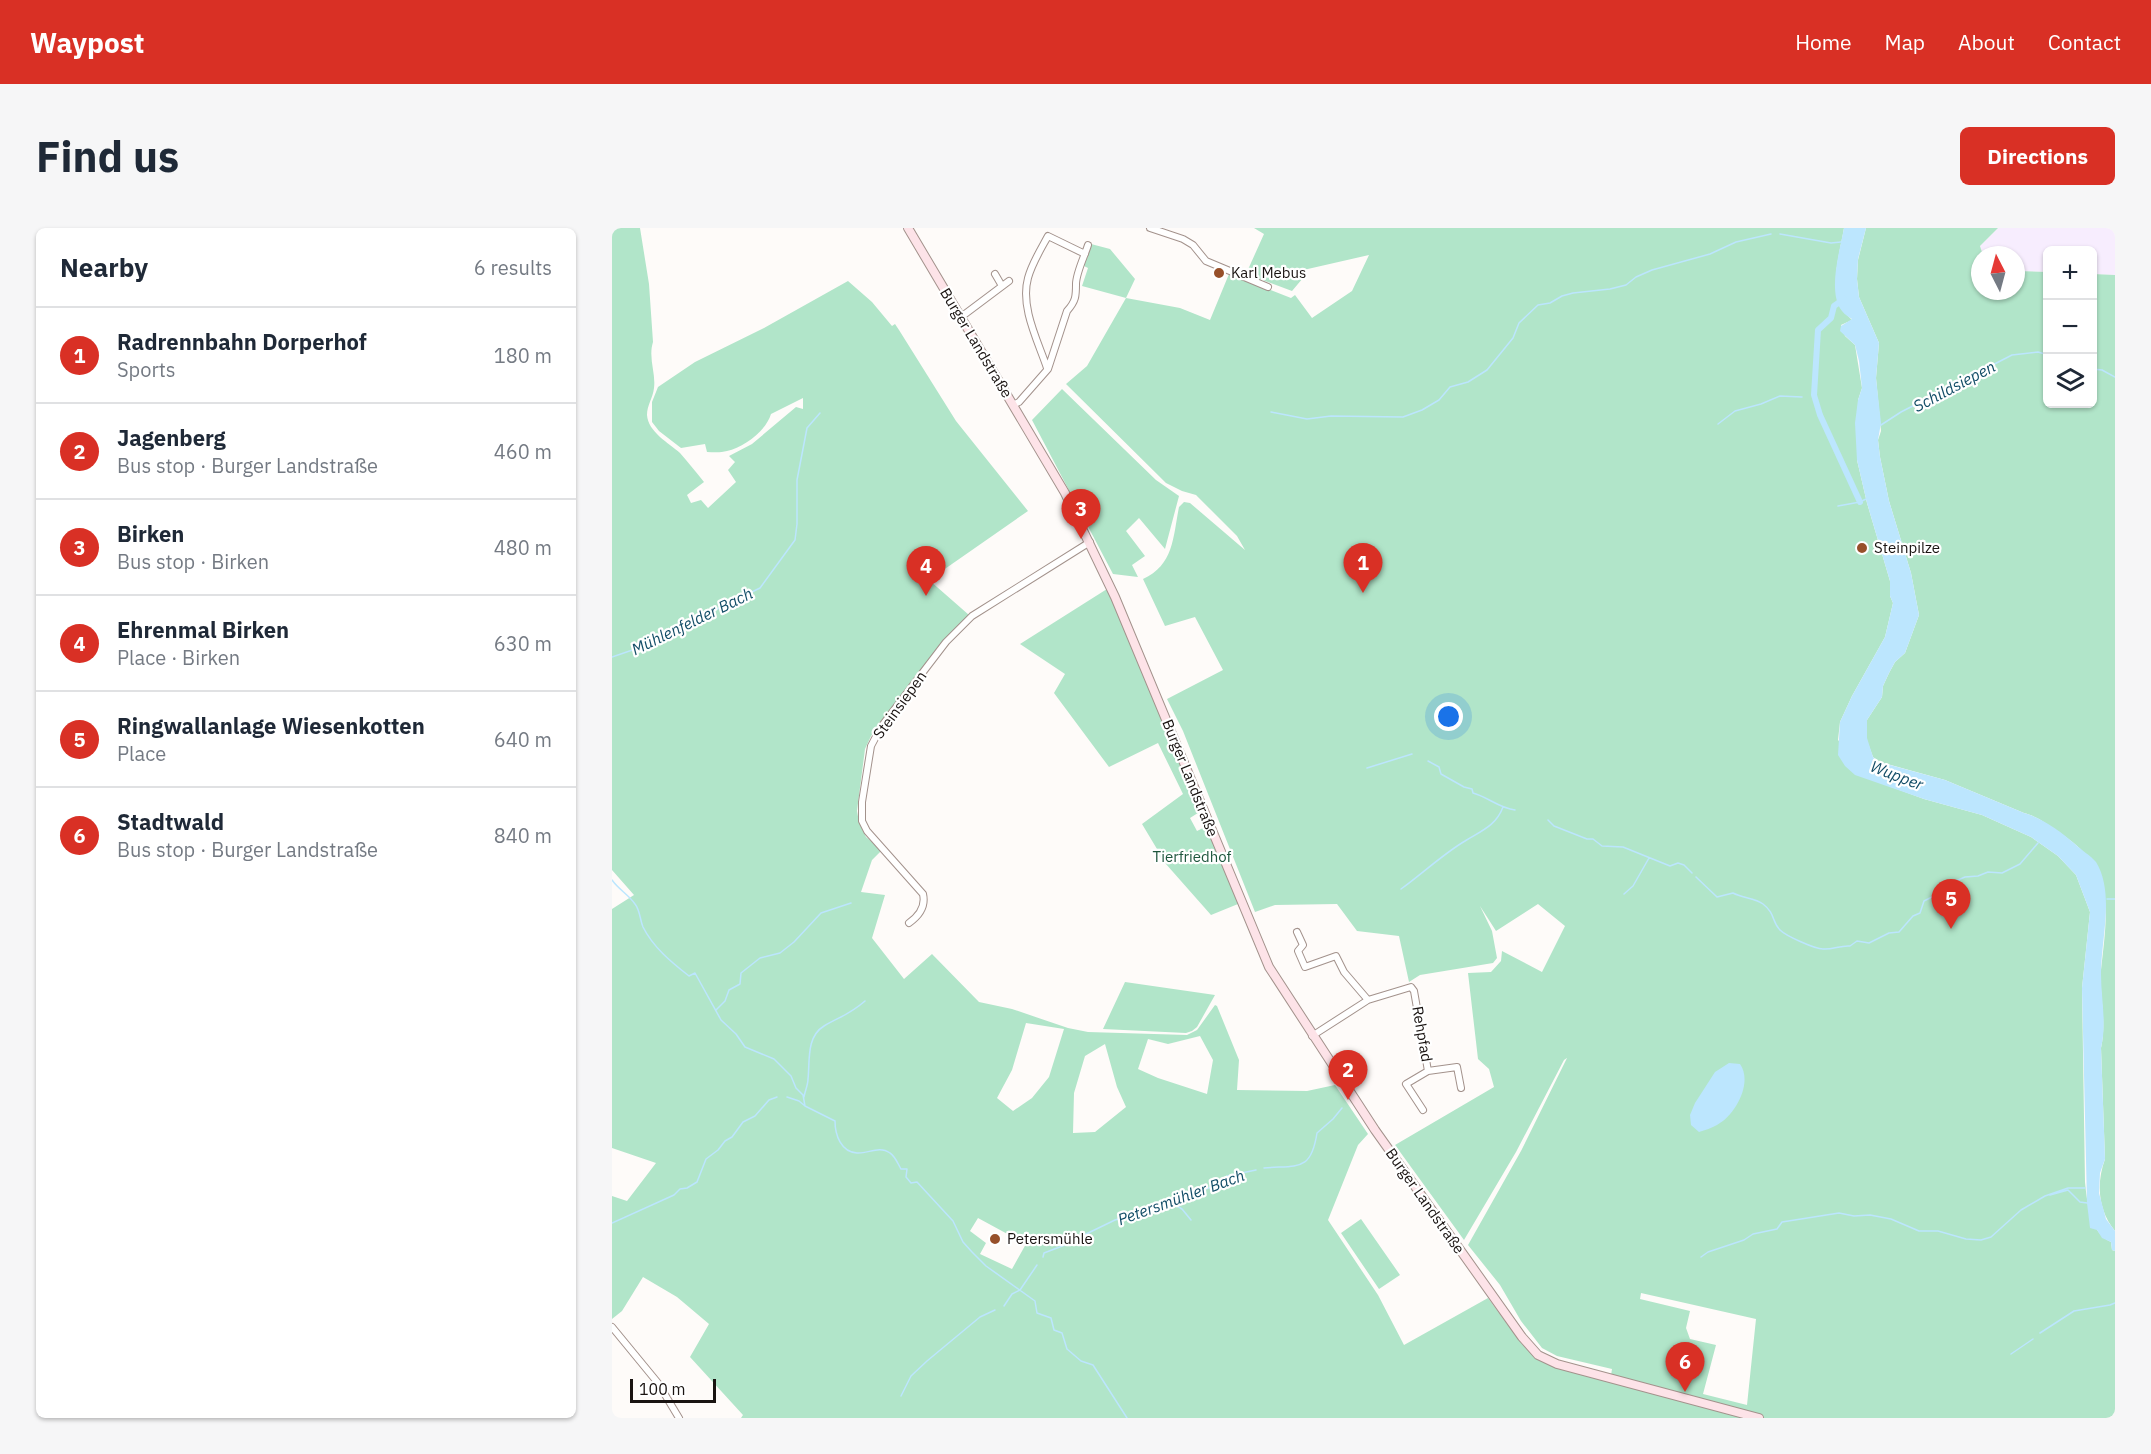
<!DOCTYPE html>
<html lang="en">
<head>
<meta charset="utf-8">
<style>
  body { margin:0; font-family:"IBM Plex Sans",sans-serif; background:#f6f6f7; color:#1f2937 }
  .controls { position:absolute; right:18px; top:18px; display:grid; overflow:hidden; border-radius:9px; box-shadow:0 2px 4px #0004 }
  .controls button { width:54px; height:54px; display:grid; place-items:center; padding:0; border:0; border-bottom:2px solid #e0e1e3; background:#fff; color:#1f2937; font:30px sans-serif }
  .compass { position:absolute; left:1359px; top:18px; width:54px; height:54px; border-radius:50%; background:#fff; box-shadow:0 2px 4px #0004; rotate:354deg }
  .scale { position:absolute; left:18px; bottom:15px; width:86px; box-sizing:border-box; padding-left:6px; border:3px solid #191311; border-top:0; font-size:16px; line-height:21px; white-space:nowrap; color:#191311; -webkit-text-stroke:4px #fff; paint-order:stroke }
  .you { position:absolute; left:837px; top:489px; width:21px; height:21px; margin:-15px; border:4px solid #fff; border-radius:50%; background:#1a73e8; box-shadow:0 0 0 9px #1a73e833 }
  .badge { display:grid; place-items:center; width:39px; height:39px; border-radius:50%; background:#d93025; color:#fff; font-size:20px; font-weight:700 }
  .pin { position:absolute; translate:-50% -50px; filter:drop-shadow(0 2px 3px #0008) }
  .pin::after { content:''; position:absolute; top:32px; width:21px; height:18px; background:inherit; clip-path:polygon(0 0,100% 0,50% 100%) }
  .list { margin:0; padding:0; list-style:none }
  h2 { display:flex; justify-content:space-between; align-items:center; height:78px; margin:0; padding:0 24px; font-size:26px }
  h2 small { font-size:20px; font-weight:400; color:#747a83 }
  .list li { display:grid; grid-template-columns:39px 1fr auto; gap:18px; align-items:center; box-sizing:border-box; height:96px; padding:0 24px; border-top:2px solid #e0e1e3 }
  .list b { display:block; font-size:22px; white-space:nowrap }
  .list p { margin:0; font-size:20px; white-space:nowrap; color:#747a83 }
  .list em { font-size:20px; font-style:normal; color:#747a83 }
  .icon { flex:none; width:33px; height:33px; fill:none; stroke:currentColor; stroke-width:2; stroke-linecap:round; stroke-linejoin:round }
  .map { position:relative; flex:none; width:1503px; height:1190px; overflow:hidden; border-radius:9px }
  header { display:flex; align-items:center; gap:36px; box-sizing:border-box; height:84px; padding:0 30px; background:#d93025; color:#fff }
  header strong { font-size:28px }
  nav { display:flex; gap:33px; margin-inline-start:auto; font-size:21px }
  .intro { display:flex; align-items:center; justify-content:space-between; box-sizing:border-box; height:144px; padding:0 36px }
  h1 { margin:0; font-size:42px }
  .button { padding:15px 27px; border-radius:9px; background:#d93025; color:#fff; font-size:21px; font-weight:700 }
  main { display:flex; gap:36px; padding:0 36px }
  aside { flex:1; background:#fff; border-radius:9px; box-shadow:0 2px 4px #0004 }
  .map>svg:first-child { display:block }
  .education { fill:#f7edfe }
  .green { fill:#b1e5c9; fill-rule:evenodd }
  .water { fill:#bce6fe }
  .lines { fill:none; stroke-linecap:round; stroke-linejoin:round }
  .stream { stroke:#bce6fe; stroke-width:1.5 }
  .canal { stroke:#bce6fe; stroke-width:6 }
  .minor-casing { stroke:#a3928c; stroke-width:8 }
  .secondary-casing { stroke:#a3928c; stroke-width:10 }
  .minor { stroke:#fff; stroke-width:6 }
  .secondary { stroke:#fde3e8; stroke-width:8 }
  .poi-dot { fill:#97502a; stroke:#fff; stroke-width:2 }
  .labels { text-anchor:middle; stroke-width:4.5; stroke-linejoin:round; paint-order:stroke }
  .poi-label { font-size:15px; fill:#191311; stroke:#fff; text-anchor:start }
  .street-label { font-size:15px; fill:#191311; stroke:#fff }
  .park-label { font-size:15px; fill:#1e563d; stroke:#fff }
  .water-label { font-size:16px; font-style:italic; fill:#124d67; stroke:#fff }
</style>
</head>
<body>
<header>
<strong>Waypost</strong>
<nav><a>Home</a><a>Map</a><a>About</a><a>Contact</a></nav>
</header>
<div class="intro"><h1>Find us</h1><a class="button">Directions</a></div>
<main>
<aside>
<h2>Nearby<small>6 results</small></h2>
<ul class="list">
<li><span class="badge">1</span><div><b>Radrennbahn Dorperhof</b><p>Sports</p></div><em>180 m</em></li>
<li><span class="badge">2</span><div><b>Jagenberg</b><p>Bus stop · Burger Landstraße</p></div><em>460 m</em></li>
<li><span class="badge">3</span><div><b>Birken</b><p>Bus stop · Birken</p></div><em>480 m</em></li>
<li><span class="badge">4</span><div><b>Ehrenmal Birken</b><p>Place · Birken</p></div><em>630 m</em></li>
<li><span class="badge">5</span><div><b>Ringwallanlage Wiesenkotten</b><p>Place</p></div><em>640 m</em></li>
<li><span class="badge">6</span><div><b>Stadtwald</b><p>Bus stop · Burger Landstraße</p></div><em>840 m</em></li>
</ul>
</aside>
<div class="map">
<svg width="1503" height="1190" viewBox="0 0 1503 1190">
  <rect width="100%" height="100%" fill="#fefbf9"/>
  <!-- education -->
  <path class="education" d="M 1386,0 L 1503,0 L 1503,47 L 1481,46 L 1480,22 L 1436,22 L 1435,44 L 1404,43 L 1404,27 L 1371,27 L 1368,18 Z"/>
  <!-- green -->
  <path class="green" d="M 0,0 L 28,0 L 37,56 L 41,114 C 36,130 44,145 42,160 C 41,170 35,177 35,187 C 36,204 57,215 68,225 C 76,234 84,244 92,254 L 75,267 L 79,275 L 89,272 L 96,280 L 124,254 L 116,242 L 123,234 L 117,228 L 140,216 L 184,179 L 191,181 L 191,170 L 159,186 C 154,203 132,219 115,223 C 108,225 101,224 95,224 L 93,216 L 69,220 L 47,203 L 40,194 L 40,174 L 46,159 L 83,134 L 152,100 L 236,53 L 260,74 L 280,98 L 283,96 L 287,102 L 344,193 L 416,283 L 317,352 L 357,387 L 310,442 L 259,508 L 253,521 L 245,583 L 247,594 L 254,609 L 270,622 L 260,632 L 249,664 L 273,667 L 260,710 L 292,751 L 320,726 L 367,774 L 400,781 L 456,800 L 476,804 L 575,807 L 585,802 L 603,777 L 605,778 L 627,832 L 625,862 L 695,863 L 723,857 L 756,906 L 746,917 L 716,992 L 766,1067 L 792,1117 L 876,1070 L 910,1116 L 923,1128 L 998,1154 L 1000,1141 L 945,1128 L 930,1120 L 909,1093 L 888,1057 L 856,1017 L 909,923 L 955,830 L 952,832 L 904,924 L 852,1012 L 783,917 L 882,859 L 877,841 L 866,831 L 856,745 L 879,744 L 889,733 L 890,723 L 930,744 L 953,698 L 926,676 L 884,703 L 868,678 L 880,703 L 885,730 L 881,735 L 808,747 L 797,754 L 787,708 L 745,703 L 725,676 L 663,677 L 643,684 L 571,503 L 555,471 L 611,442 L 583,389 L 553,398 L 531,351 C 562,337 561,309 567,279 L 572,274 L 578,275 L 633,322 L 625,308 L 584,267 L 570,263 L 554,255 L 454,156 L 475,138 L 514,70 L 470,58 L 476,40 L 472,38 L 479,16 L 498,21 L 523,51 L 514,70 L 568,80 L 598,92 L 617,46 L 679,70 L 683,67 L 700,90 L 740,63 L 757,27 L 687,43 L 691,50 L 680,63 L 634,46 L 652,6 L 642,0 L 1232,0 C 1227,31 1213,68 1240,92 L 1229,97 L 1233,108 L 1243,117 L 1250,160 L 1246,172 L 1245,232 L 1255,275 L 1278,353 L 1278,368 L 1281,375 L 1273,409 L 1240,468 L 1228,494 L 1226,512 L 1263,553 L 1312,571 L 1370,587 L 1419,609 L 1446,628 L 1464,647 L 1478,684 L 1470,760 L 1473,954 C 1475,974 1478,1005 1499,1014 L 1500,1022 L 1503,1023 L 1503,1190 L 129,1190 L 131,1187 L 78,1129 L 97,1096 L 65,1069 L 31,1049 L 10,1083 L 0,1091 L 0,968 L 15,973 L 44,935 L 0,920 L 0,681 L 22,667 L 0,642 ZM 414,795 L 452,801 L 437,849 L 420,870 L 401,883 L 385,870 L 400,842 ZM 588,808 L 601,832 L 595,866 L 546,850 L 526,841 L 536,811 L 556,816 ZM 493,816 L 505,859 L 514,879 L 483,904 L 461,905 L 462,865 L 473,828 ZM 366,990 L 414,1016 L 400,1041 L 368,1026 L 374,1015 L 358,1003 ZM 1029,1065 L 1144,1091 L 1135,1177 L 1091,1166 L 1104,1117 L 1078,1111 L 1074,1100 L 1078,1083 L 1028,1071 Z
    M 1254,0 L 1386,0 L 1368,18 L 1371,27 L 1368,27 L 1368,63 L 1404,63 L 1404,43 L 1435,44 L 1436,176 L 1480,176 L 1481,46 L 1503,47 L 1503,1003 C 1486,982 1484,956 1493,931 L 1489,820 C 1495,793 1487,768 1489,742 C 1496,680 1503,641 1448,605 C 1433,596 1430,590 1412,585 L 1333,552 L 1268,534 L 1261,529 L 1254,510 L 1255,492 L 1270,469 L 1271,458 L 1277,445 L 1283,434 L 1293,425 L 1307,387 L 1299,345 L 1277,273 L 1268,229 L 1266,212 L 1269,203 L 1264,150 L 1267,115 L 1247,69 L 1245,51 L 1246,32 Z
    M 450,161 L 544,252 L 567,268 L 553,321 L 527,290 L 514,303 L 533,328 L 520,337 L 526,349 L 501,346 L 420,192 Z
    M 495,361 L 589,583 L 578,590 L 585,603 L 595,598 L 626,676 L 599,687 L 546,627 L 545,621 L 530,596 L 571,566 L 546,515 L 497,539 L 442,465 L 453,446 L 408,416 Z
    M 513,754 L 603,767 L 585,799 L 580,803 L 574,805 L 491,801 Z
    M 749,991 L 788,1047 L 767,1061 L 729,1005 Z"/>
  <!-- water -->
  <path class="water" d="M 1232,0 L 1254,0 L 1246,31 L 1245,51 L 1247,69 L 1267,115 L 1264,150 L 1269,195 L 1266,212 L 1268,229 L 1277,273 L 1299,345 L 1307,387 L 1293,425 L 1283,434 L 1277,445 L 1271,458 L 1270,469 L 1255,492 L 1255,510 L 1261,529 L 1267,534 L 1333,552 L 1412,585 C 1430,590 1448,603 1463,616 C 1469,622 1478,627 1484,634 C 1503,665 1489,711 1489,746 C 1489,771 1495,795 1489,820 L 1493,931 L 1488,945 L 1487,965 L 1494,991 L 1503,1003 L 1503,1023 L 1500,1022 L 1499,1014 L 1490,1010 L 1485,1002 L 1478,1000 L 1475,975 L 1470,760 L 1478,684 L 1464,647 L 1446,628 L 1419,609 L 1370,587 L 1312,571 L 1243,547 L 1233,538 L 1226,527 L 1228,494 L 1240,468 L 1273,409 L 1281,375 L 1278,368 L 1278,353 L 1255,275 L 1245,232 L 1243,195 L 1246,172 L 1250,160 L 1247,133 L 1243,117 L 1228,103 L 1229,98 L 1240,91 C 1237,89 1233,87 1230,83 C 1215,64 1228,22 1232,0 Z
    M 1117,835 L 1128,836 C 1141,854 1124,887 1105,897 C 1100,900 1093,902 1087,904 L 1079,897 L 1078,887 L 1083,875 L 1103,844 Z"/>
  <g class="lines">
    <!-- stream -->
    <path class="stream" d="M 1168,6 L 1219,15 L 1229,14
      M 1480,141 L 1490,142 L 1503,149
      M 659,184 L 695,191 L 719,188 L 791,189 L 810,182 L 827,172 L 838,159 L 856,154 L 875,142 L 901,110 L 907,95 L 926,77 L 938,75 L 950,68 L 961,65 L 998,61 L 1014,57 L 1024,49 L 1040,42 L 1098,26 L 1124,14 L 1159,6
      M 1106,196 L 1123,183 L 1149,176 L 1168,168 L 1190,169
      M 1269,197 L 1289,184 L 1400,127 L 1426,124 L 1436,127
      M 1226,278 L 1248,274 L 1254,271
      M 0,429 L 35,417 L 47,406 L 97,385 L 148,360 L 183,312 L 185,296 L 185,252 L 195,200 L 208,185
      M 816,533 L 827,539 L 829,546 L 852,559 L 860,561 L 861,565 C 876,569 887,580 903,582
      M 755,540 L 800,526
      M 936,592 L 942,598 L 975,611 L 981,611 L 990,618 L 1011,619 L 1058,638 L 1066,635 L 1072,637 L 1080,645
      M 1084,649 L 1105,669 L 1121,665 C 1130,670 1143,670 1151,676 C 1164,686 1159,693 1168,702 C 1174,708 1203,721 1211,721 C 1220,722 1229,717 1238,718 L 1245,713 L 1257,715 L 1277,705 L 1287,704 L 1301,688 L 1308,685 L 1312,673 L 1322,668 L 1330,659 L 1353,649 L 1366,648 L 1376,644 L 1390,645 L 1408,636 L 1426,615
      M 0,652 C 6,661 17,667 23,676 C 28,682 28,692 31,699 C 41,719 59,734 77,748 L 83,745 L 109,792 L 124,806 L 133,819 L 162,831 L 179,848 L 184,860 L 191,867 L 193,878 L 223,893 C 223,907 229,924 245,925 C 256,926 267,917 278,925 C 283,928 286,936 289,941 L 295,941 L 294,949 L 299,955 L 305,954 L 341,993 L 351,1014 L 360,1024 L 374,1038 L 423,1073 L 425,1085 L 439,1090 L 442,1102 L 450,1105 L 455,1121 L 469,1133 L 481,1137 L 515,1190
      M 789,661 C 810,646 831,626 853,613 C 869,603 884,598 891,579
      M 1012,666 L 1021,658 L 1037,630
      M 1495,671 L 1503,671
      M 104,782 L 113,773 L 117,762 L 128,756 L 129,745 L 148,730 L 168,725 L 182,714 L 209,685 L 239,675
      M 175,869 L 187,873 L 193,878
      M 192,869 C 193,863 196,857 196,851 C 198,833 194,809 212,798 C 229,788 237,787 253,773
      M 652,940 C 686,937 699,944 705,905 L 721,891 L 730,880
      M 1438,967 L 1456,962 L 1468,974 L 1475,975
      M 560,975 L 570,981 L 579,992
      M 0,995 L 62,967 L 68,961 L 75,960 L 85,954 L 94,931 L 106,922 L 113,913 L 120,909 L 131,894 L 143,888 L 157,872 L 165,869
      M 431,1029 L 432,1025 L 466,1012 L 472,1007 L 503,992 L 519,987 L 536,984 L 559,974 L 569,967 L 591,962 L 605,957 L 615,948 L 644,942
      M 1089,1029 L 1096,1024 L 1132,1012 L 1141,1006 L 1165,1001 L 1170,994 L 1227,985 L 1242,988 L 1258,987 L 1279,991 L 1307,1003 L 1326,1003 L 1354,1011 L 1369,1012 L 1379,1009 L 1409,982 L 1433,968 L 1456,960 L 1473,960
      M 392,1078 L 400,1066 L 408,1062 L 425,1037
      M 1428,1105 L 1462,1083 L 1498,1077 L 1503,1075
      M 1399,1126 L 1421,1111
      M 289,1168 L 299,1148 L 315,1133 L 368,1089 L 383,1082"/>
    <!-- canal -->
    <path class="canal" d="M 1232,71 L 1222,78 L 1219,90 L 1206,102 L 1202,167 L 1208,187 L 1248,274"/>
    <!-- minor casing -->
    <g class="minor-casing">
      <path id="minor" d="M 538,0 L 571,11 L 581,17 L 594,33 L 656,59
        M 383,46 L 390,58
        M 349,89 L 397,53
        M 435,140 C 426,113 408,79 416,50 C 420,35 429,21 436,8 L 473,26
        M 401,177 L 407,174 L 436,141 L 455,83 C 464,73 464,68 464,56 C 464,45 473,27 476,17
        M 297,695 C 307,688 314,679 311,666 L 255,603 L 250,593 L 250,574 L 259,518 L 269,499 L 334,414 L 360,388 L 478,314
        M 685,704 L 691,717 L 686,723 L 693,739 L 724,728 L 732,744 L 756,772
        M 700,808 L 756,772 L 799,759 L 802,763 L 816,843 L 845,839 L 849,860
        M 811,882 L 794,856 L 816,843
        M 0,1099 L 46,1155 L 67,1190"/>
    </g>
    <!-- secondary casing -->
    <g class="secondary-casing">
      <path id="secondary" d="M 296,0 L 453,265 L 503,369 L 657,739 L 763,902 L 910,1109 L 926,1127 L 945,1136 L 1147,1190"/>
    </g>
    <!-- minor -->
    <use href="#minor" class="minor"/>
    <!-- secondary -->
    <use href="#secondary" class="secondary"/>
  </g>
  <!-- markers -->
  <g class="poi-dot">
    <circle cx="607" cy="45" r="6"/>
    <circle cx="1250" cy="320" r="6"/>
    <circle cx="383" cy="1011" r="6"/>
  </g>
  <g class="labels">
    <!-- poi labels -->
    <g class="poi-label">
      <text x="619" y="50">Karl Mebus</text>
      <text x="1262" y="325">Steinpilze</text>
      <text x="395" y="1016">Petersmühle</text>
    </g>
    <!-- street labels -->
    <g class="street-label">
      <text transform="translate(364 115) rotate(59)" y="5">Burger Landstraße</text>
      <text transform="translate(288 477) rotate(-54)" y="5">Steinsiepen</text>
      <text transform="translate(578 550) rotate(68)" y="5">Burger Landstraße</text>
      <text transform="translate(810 806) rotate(80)" y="5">Rehpfad</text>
      <text transform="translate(813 973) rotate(55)" y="5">Burger Landstraße</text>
    </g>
    <!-- park labels -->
    <g class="park-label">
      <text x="580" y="634">Tierfriedhof</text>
    </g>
    <!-- water labels -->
    <g class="water-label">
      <text transform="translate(1342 158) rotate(-28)" y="6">Schildsiepen</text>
      <text transform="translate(80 393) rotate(-26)" y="6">Mühlenfelder Bach</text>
      <text transform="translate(1285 547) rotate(21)" y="6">Wupper</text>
      <text transform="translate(569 969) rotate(-20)" y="6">Petersmühler Bach</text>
    </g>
  </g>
</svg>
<div class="controls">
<button>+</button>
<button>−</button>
<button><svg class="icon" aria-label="layers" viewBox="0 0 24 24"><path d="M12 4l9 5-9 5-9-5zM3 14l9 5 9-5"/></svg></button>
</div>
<svg class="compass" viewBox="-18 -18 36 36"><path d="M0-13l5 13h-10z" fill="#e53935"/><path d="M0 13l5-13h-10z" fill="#747a83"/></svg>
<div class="scale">100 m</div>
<div class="you"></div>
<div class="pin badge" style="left:751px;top:365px">1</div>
<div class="pin badge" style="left:736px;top:872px">2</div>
<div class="pin badge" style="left:469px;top:311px">3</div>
<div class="pin badge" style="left:314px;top:368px">4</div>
<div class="pin badge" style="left:1339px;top:701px">5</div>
<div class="pin badge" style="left:1073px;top:1164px">6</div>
</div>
</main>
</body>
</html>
